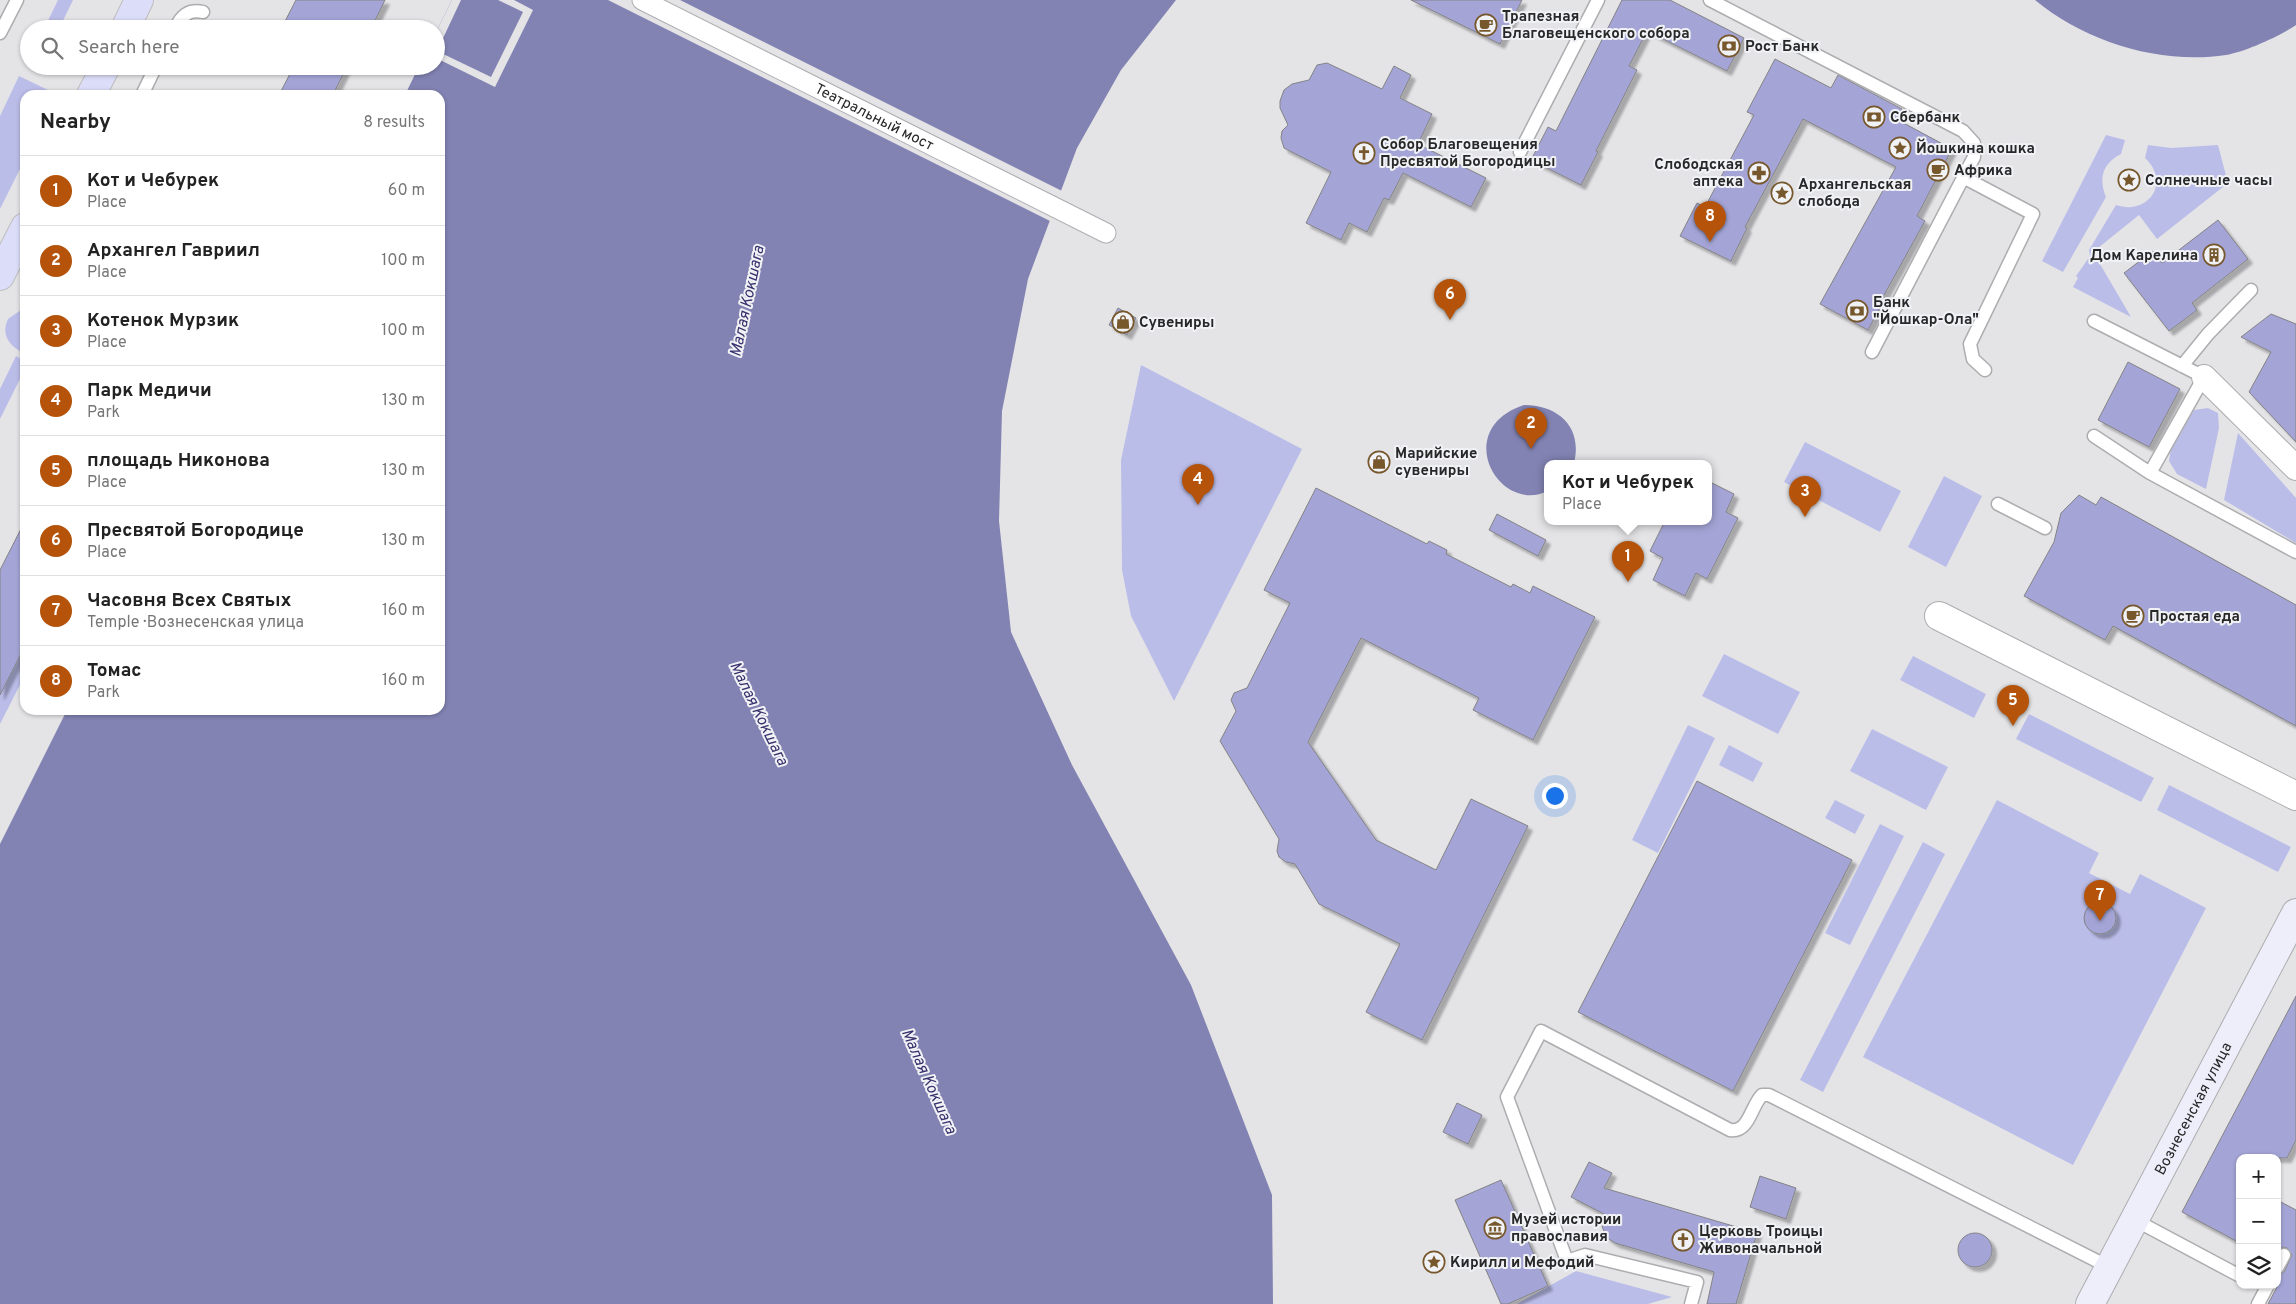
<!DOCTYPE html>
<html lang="en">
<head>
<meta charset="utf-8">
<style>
  body { margin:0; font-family:Overpass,sans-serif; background:#f6f6f6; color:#222 }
  .controls { position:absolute; right:15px; bottom:15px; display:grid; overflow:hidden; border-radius:10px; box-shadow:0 1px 4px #0004 }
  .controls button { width:45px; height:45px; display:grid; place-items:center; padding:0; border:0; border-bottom:1px solid #e0e0e0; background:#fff; color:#222; font:25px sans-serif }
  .you { position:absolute; left:1554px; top:795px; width:18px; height:18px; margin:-12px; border:4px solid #fff; border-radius:50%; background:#1a73e8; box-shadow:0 0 0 8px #1a73e833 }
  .badge { display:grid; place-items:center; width:32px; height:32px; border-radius:50%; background:#b45309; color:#fff; font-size:16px; font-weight:700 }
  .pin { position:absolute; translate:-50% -41px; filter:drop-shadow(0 1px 2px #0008) }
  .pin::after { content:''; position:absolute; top:26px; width:18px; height:15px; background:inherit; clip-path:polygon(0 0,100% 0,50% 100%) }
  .popup { position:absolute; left:1544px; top:460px; width:168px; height:65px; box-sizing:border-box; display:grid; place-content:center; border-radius:10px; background:#fff; filter:drop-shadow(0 1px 4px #0005); font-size:16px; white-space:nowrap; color:#767676 }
  .popup b { font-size:19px; color:#222 }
  .popup::after { content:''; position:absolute; left:50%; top:100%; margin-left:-10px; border:10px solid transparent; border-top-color:#fff }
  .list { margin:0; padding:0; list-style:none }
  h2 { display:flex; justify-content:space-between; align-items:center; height:65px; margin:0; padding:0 20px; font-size:21px }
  h2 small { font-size:16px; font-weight:400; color:#767676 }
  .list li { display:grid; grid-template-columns:32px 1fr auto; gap:15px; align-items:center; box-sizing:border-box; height:70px; padding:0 20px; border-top:1px solid #e0e0e0 }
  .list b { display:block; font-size:19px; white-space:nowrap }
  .list p { margin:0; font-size:16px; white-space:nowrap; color:#767676 }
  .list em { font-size:16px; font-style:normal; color:#767676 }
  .icon { flex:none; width:28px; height:28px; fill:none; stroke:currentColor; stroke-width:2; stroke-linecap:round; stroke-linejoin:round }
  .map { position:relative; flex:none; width:2296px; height:1304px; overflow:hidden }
  .search { position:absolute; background:#fff; box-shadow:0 1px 4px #0004; left:20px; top:20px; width:425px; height:55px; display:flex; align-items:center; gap:12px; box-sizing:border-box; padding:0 18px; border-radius:28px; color:#767676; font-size:19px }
  .panel { position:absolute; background:#fff; box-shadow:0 1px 4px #0004; left:20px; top:90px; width:425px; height:625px; border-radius:15px }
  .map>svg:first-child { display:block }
  .green { fill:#bbbde9 }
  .water { fill:#8283b2 }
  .pier { fill:#e4e4e7 }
  .building { fill:#a4a5d6; stroke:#838386; filter:url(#shadow) }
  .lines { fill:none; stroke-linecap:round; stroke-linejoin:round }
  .service-casing { stroke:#adadb0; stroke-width:15 }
  .pedestrian-casing { stroke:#adadb0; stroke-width:21 }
  .minor-casing { stroke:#adadb0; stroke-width:26 }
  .tertiary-casing { stroke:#adadb0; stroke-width:30 }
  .secondary-casing { stroke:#adadb0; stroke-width:30 }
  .primary-casing { stroke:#bebebf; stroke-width:30 }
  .service { stroke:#fff; stroke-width:12 }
  .pedestrian { stroke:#fff; stroke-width:19 }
  .minor { stroke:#fff; stroke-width:24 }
  .tertiary { stroke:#fff; stroke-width:28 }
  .secondary { stroke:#eeeefb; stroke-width:28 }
  .primary { stroke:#dcddf8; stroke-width:28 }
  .labels { text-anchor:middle; stroke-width:4; stroke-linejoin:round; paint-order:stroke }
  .poi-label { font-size:15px; font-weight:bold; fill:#282829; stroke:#f1f2f5; text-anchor:start }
  .street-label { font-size:15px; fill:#282829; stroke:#f1f2f5 }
  .water-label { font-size:16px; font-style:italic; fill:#36316d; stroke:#f1f2f5 }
</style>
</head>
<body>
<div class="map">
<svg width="2296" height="1304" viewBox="0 0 2296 1304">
  <defs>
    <filter id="shadow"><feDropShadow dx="4.5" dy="4.5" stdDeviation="1" flood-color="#0004"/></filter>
  </defs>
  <rect width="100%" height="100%" fill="#e4e4e7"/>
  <!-- green -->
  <path class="green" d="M 58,0 L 73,0 L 59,29 L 44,29 Z
    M 19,76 L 48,90 L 46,95 L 25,95 L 25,159 L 0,209 L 0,116 Z
    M 2106,135 L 2125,140 L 2121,154 C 2103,163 2098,178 2106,197 L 2063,272 L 2042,261 Z
    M 2148,145 L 2171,148 L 2218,145 L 2228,183 L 2157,239 L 2139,215 L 2093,252 L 2131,317 L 2073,287 L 2078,278 L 2076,276 L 2090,256 L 2089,250 L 2116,205 C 2149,216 2171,182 2145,158 Z
    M 21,310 L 25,310 L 25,354 C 11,347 0,336 8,319 Z
    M 16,356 L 25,361 L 25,369 L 0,419 L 0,389 Z
    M 1141,365 L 1302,449 L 1174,701 L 1131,616 L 1122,570 L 1121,460 Z
    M 2208,408 L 2218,413 L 2219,428 L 2206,489 L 2177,474 L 2169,461 L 2171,448 L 2194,410 Z
    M 2238,433 L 2296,498 L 2296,543 L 2224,500 Z
    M 1805,442 L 1901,491 L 1880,532 L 1784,482 Z
    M 1944,476 L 1982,496 L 1946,567 L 1908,547 Z
    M 25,646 L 25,675 L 0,724 L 0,695 Z
    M 1724,654 L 1800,692 L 1778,734 L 1702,696 Z
    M 1913,656 L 1986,694 L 1974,718 L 1900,680 Z
    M 2029,714 L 2154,778 L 2141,802 L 2016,739 Z
    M 1688,725 L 1715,738 L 1658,853 L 1632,840 Z
    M 1872,729 L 1948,767 L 1926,810 L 1850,771 Z
    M 1729,745 L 1763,763 L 1753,782 L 1719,765 Z
    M 2169,785 L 2291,847 L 2278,872 L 2157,810 Z
    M 1835,800 L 1865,815 L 1855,834 L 1825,818 Z
    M 1997,800 L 2099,853 L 2089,873 L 2124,891 L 2130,894 L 2140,874 L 2206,908 L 2073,1165 L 1863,1057 Z
    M 1880,824 L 1904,836 L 1850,945 L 1825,933 Z
    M 1923,842 L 1945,854 L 1823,1092 L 1800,1080 Z
    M 1576,1271 L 1672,1297 L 1648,1304 L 1517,1304 Z"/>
  <!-- water -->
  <path class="water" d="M 452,0 L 1176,0 L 1121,70 L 1077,148 L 1028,279 L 1002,411 L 999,521 L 1011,632 L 1072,765 L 1191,985 L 1272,1195 L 1273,1304 L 0,1304 L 0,844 L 67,710 L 440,710 L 440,95 L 405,95 L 419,66 L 436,66 L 436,32 Z
    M 2035,0 L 2296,0 L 2296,25 C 2280,36 2245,52 2226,55 C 2160,65 2086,42 2035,0 Z
    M 1524,405 C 1558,405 1583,427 1574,463 L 1548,463 L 1548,491 C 1498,515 1451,429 1524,405 Z"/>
  <!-- pier -->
  <path class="pier" d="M 452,0 L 461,0 L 437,51 L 491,77 L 523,12 L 498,0 L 514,0 L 533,10 L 495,87 L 436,58 L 436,32 Z
    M 608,0 L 680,0 L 1064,192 L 1052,222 Z"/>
  <!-- building -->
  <path class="building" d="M 296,0 L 385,0 L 371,29 L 281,29 Z
    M 1411,0 L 1522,0 L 1500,44 Z
    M 1622,0 L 1670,0 L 1744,38 L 1727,71 L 1647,31 L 1629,66 L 1637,70 L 1596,151 L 1598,152 L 1581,185 L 1531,160 L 1548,127 L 1556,131 Z
    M 1775,59 L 1831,88 L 1838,75 L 1902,109 L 1896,119 L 1952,149 L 1917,216 L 1925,221 L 1883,297 L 1885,298 L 1868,330 L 1820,304 L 1896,167 L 1803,119 L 1745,227 L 1747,228 L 1731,261 L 1680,236 L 1697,203 L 1705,207 L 1754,115 L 1747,112 Z
    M 1327,63 L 1382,89 L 1394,66 L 1411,75 L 1400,98 L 1432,114 L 1418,144 L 1486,178 L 1471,207 L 1403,173 L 1389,200 L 1384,198 L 1367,232 L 1349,223 L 1341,240 L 1306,223 L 1331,172 L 1284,148 L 1281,138 L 1282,131 L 1288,125 L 1280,108 L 1280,101 L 1284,90 L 1292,84 L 1309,80 L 1317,65 Z
    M 294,66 L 347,66 L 333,95 L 279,95 Z
    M 2218,220 L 2248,259 L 2192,303 L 2197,310 L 2169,331 L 2124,273 L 2153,251 L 2162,263 Z
    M 1118,308 L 1136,318 L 1127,335 L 1109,325 Z
    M 2271,314 L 2296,324 L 2296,442 L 2249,392 L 2271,352 L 2241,337 Z
    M 2128,362 L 2180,389 L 2149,447 L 2098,420 Z
    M 1708,481 L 1734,494 L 1726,512 L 1738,518 L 1707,579 L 1696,573 L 1685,596 L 1653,580 L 1663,558 L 1650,551 L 1665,521 L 1708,521 Z
    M 1316,488 L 1427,544 L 1429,541 L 1447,550 L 1446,554 L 1511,587 L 1513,584 L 1530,593 L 1533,586 L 1595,617 L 1533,740 L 1473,710 L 1479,698 L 1361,638 L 1308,742 L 1376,840 L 1436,870 L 1471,799 L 1528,826 L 1422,1040 L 1366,1012 L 1400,944 L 1319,904 L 1295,864 L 1286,862 L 1279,857 L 1277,851 L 1279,839 L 1220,741 L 1236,711 L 1231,700 L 1234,693 L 1247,688 L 1290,603 L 1264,590 Z
    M 2079,495 L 2096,505 L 2101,497 L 2296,605 L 2296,726 L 2113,626 L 2105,640 L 2024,596 L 2054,542 L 2061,513 Z
    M 1497,514 L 1546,540 L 1538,556 L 1489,530 Z
    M 25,521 L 25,646 L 0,695 L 0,570 Z
    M 1697,781 L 1852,860 L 1733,1091 L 1578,1012 Z
    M2084 918a16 16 0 1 1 32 0a16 16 0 1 1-32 0Z
    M 2296,996 L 2296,1140 L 2287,1158 L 2240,1158 L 2240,1243 L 2182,1212 Z
    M 1457,1103 L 1482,1115 L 1468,1144 L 1443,1132 Z
    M 1589,1162 L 1612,1173 L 1604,1188 L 1757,1233 L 1736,1304 L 1707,1304 L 1714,1272 L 1615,1243 L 1606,1237 L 1602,1226 L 1604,1214 L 1571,1197 Z
    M 1760,1176 L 1796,1188 L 1786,1219 L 1750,1207 Z
    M 1501,1180 L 1548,1286 L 1508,1304 L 1501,1304 L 1455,1200 Z
    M 2277,1200 L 2296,1210 L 2296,1304 L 2268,1304 L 2277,1287 L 2277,1276 L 2284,1272 L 2292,1255 L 2287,1248 L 2283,1247 L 2277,1251 Z
    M1958 1250a17 17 0 1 1 34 0a17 17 0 1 1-34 0Z"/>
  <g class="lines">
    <!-- service casing -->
    <g class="service-casing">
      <path id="service" d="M 1710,0 L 1963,131 L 1974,143 L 1974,157 L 1872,352
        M 175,29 C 181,16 188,9 203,12
        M 0,33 L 17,0
        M 142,95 L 156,66
        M 1520,152 L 1598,0
        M 1963,177 L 2033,214 L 1970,344 L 1973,359 L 1985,370
        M 2094,321 L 2204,377 L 2150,473
        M 2182,366 L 2208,334 L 2251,290
        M 2094,436 L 2150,473 L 2296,552
        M 1998,504 L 2045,528
        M 2135,1220 L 2240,1276
        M 2277,1268 L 2284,1255
        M 1691,1304 L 1697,1282 L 1585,1255 L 1567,1261 L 1507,1097 L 1541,1031 L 1730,1130 C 1749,1133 1751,1106 1762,1095 L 1769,1095 L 2109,1267
        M 2258,1304 L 2268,1285"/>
    </g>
    <!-- pedestrian casing -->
    <g class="pedestrian-casing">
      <g id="pedestrian">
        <path id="s1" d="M 642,0 L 1106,233"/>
      </g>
    </g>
    <!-- minor casing -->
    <g class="minor-casing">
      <path id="minor" d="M 2204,377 L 2296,468"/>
    </g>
    <!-- tertiary casing -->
    <g class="tertiary-casing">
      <path id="tertiary" d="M 1939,616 L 2296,796"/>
    </g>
    <!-- secondary casing -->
    <g class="secondary-casing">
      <g id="secondary">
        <path id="s2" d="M 2090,1304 L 2296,913"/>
      </g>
    </g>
    <!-- primary casing -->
    <g class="primary-casing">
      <path id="primary" d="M 125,29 L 139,0
        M 91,95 L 106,66
        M 0,276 L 25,227"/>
    </g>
    <!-- service -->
    <use href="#service" class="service"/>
    <!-- pedestrian -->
    <use href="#pedestrian" class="pedestrian"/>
    <!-- minor -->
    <use href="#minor" class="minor"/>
    <!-- tertiary -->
    <use href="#tertiary" class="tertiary"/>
    <!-- secondary -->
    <use href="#secondary" class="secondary"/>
    <!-- primary -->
    <use href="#primary" class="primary"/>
  </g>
  <!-- icons -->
  <defs>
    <g id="cafe-ring" transform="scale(1.125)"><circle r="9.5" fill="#f1f2f5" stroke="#77582d" stroke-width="1.5"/><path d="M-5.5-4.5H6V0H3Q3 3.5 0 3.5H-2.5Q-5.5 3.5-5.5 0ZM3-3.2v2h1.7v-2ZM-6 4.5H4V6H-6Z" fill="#77582d"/></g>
    <g id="bank-ring" transform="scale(1.125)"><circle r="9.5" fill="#f1f2f5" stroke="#77582d" stroke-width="1.5"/><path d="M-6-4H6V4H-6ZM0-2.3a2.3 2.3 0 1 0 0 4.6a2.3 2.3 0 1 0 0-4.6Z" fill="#77582d"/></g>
    <g id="sight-ring" transform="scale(1.125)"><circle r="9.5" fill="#f1f2f5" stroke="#77582d" stroke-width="1.5"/><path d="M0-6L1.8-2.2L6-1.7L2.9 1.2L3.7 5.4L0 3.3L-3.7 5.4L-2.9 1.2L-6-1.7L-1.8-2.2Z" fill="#77582d"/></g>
    <g id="church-ring" transform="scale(1.125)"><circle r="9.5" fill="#f1f2f5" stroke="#77582d" stroke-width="1.5"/><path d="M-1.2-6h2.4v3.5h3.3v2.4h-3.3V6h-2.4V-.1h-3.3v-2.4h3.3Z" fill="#77582d"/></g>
    <g id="pharmacy-ring" transform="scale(1.125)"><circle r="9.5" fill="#f1f2f5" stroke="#77582d" stroke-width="1.5"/><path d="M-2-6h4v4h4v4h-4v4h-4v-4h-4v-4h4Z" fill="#77582d"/></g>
    <g id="building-ring" transform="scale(1.125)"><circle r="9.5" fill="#f1f2f5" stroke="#77582d" stroke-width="1.5"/><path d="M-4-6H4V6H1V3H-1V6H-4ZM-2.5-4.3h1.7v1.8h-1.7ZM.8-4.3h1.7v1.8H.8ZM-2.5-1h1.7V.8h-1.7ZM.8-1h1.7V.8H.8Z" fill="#77582d"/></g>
    <g id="shop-ring" transform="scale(1.125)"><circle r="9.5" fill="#f1f2f5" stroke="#77582d" stroke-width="1.5"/><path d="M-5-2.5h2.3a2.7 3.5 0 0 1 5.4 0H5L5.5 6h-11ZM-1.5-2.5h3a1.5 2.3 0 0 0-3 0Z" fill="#77582d"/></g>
    <g id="museum-ring" transform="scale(1.125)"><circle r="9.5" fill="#f1f2f5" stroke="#77582d" stroke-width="1.5"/><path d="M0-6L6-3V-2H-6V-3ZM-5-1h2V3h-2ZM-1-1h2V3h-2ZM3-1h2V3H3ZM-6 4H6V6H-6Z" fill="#77582d"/></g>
  </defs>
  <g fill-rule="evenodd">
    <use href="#cafe-ring" x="1486" y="25"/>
    <use href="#bank-ring" x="1729" y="46"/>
    <use href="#bank-ring" x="1874" y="117"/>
    <use href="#sight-ring" x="1900" y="148"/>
    <use href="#church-ring" x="1364" y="153"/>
    <use href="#cafe-ring" x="1938" y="170"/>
    <use href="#pharmacy-ring" x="1759" y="173"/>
    <use href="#sight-ring" x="2129" y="180"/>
    <use href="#sight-ring" x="1782" y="193"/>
    <use href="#building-ring" x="2214" y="255"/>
    <use href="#bank-ring" x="1857" y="311"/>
    <use href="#shop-ring" x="1123" y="322"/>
    <use href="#shop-ring" x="1379" y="462"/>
    <use href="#cafe-ring" x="2133" y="616"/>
    <use href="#museum-ring" x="1495" y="1228"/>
    <use href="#church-ring" x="1683" y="1240"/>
    <use href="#sight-ring" x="1434" y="1262"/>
  </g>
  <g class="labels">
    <!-- poi labels -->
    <g class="poi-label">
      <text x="1502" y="21">Трапезная<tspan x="1502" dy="17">Благовещенского собора</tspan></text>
      <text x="1745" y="51">Рост Банк</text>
      <text x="1890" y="122">Сбербанк</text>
      <text x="1380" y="149">Собор Благовещения<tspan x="1380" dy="17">Пресвятой Богородицы</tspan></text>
      <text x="1916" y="153">Йошкина кошка</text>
      <text x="1743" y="169" text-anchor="end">Слободская<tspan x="1743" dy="17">аптека</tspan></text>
      <text x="1954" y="175">Африка</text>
      <text x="2145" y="185">Солнечные часы</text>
      <text x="1798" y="189">Архангельская<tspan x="1798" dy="17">слобода</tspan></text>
      <text x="2198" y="260" text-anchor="end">Дом Карелина</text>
      <text x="1873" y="307">Банк<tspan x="1873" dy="17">"Йошкар-Ола"</tspan></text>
      <text x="1139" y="327">Сувениры</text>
      <text x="1395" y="458">Марийские<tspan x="1395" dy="17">сувениры</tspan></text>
      <text x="2149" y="621">Простая еда</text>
      <text x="1511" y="1224">Музей истории<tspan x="1511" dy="17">православия</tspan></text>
      <text x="1699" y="1236">Церковь Троицы<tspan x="1699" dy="17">Живоначальной</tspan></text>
      <text x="1450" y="1267">Кирилл и Мефодий</text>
    </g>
    <!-- street labels -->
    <g class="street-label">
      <text dy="5" stroke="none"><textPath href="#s1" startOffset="260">Театральный мост</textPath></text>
      <text dy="5" stroke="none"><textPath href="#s2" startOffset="221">Вознесенская улица</textPath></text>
    </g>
    <!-- water labels -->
    <g class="water-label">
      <text transform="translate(746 301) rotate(-78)" y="6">Малая Кокшага</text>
      <text transform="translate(760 713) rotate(64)" y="6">Малая Кокшага</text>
      <text transform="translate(930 1081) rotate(66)" y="6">Малая Кокшага</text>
    </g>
  </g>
</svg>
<div class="controls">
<button>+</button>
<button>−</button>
<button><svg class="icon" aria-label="layers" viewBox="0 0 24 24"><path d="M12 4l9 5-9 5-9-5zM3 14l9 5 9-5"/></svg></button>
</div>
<div class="you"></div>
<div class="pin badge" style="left:1628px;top:582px">1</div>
<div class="popup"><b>Кот и Чебурек</b>Place</div>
<div class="pin badge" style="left:1531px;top:449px">2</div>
<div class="pin badge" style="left:1805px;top:517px">3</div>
<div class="pin badge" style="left:1198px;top:505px">4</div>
<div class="pin badge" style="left:2013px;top:726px">5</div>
<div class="pin badge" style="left:1450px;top:320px">6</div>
<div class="pin badge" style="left:2100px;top:921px">7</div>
<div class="pin badge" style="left:1710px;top:242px">8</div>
<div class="search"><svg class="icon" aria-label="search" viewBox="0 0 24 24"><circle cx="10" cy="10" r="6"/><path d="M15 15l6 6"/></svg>Search here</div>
<section class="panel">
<h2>Nearby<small>8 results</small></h2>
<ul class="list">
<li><span class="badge">1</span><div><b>Кот и Чебурек</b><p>Place</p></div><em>60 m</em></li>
<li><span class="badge">2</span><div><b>Архангел Гавриил</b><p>Place</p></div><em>100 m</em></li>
<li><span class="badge">3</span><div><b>Котенок Мурзик</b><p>Place</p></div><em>100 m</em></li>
<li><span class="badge">4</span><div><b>Парк Медичи</b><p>Park</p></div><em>130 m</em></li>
<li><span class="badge">5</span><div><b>площадь Никонова</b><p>Place</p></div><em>130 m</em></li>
<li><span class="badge">6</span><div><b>Пресвятой Богородице</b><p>Place</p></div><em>130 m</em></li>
<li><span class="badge">7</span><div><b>Часовня Всех Святых</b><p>Temple · Вознесенская улица</p></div><em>160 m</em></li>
<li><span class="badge">8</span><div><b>Томас</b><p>Park</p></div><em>160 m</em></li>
</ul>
</section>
</div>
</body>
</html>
